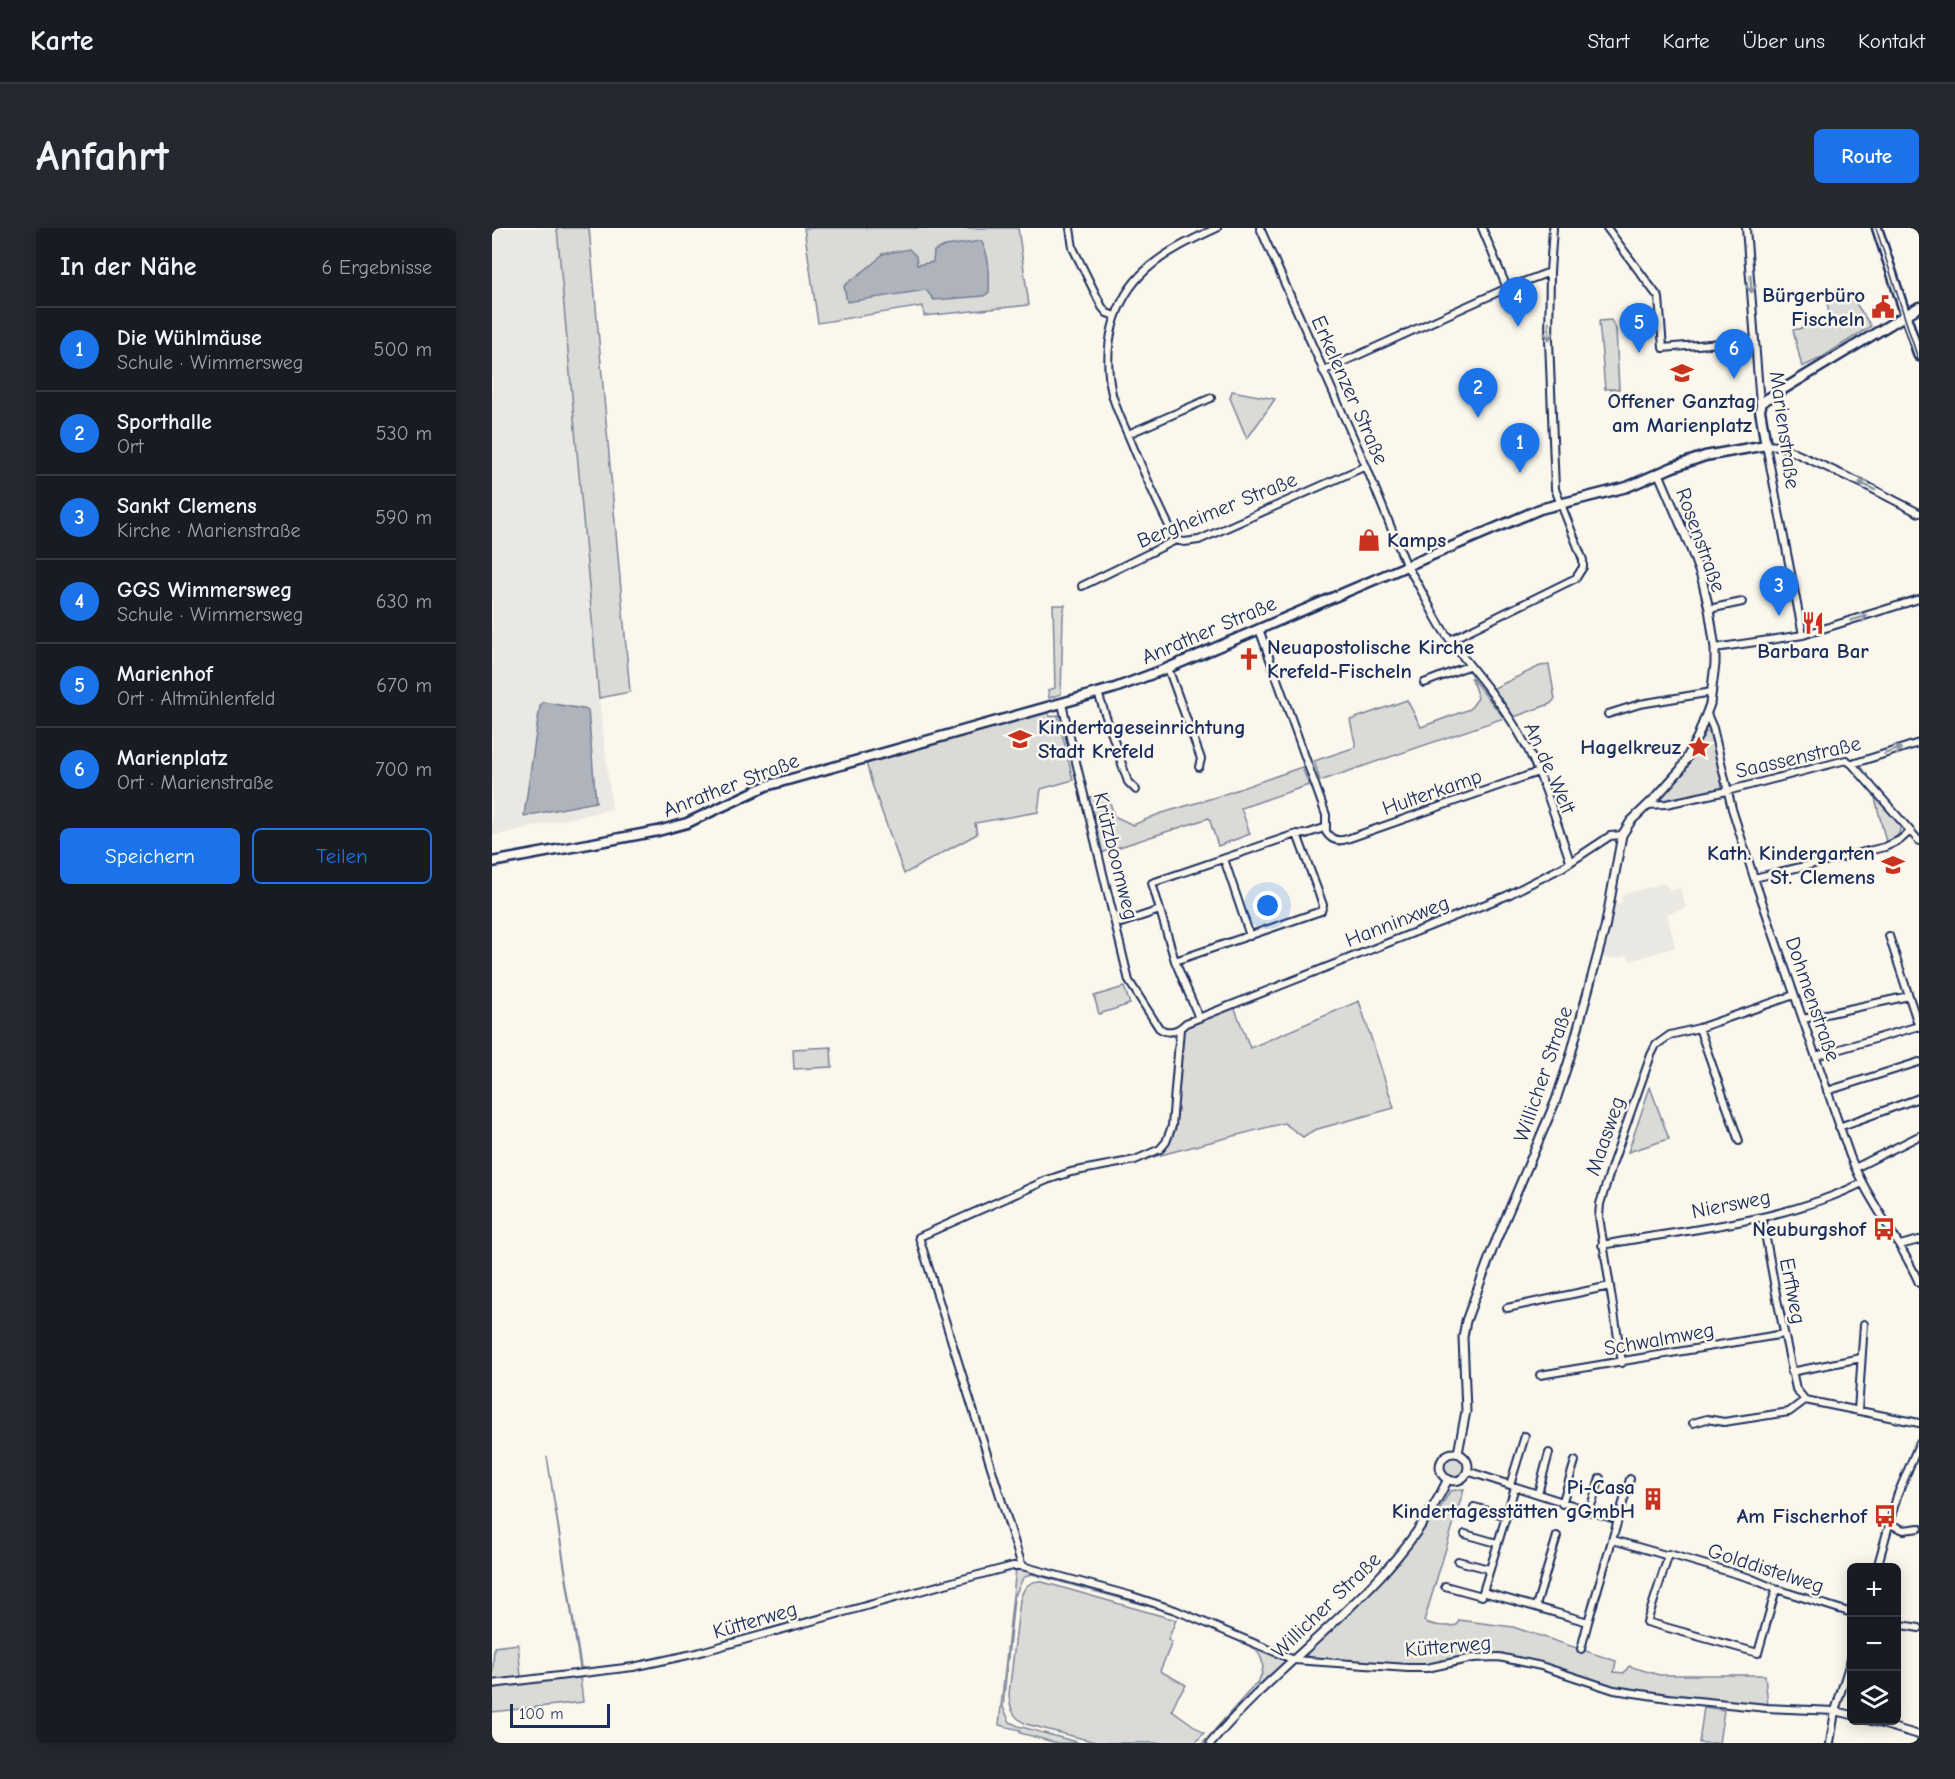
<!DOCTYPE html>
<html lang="de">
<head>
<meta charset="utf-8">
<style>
  body { margin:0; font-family:"Comic Neue",sans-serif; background:#242831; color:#f1f3f6 }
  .controls { position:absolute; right:18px; bottom:18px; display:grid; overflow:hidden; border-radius:9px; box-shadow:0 3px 15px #0003 }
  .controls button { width:54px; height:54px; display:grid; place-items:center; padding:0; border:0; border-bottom:2px solid #363941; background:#171b24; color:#f1f3f6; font:30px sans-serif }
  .scale { position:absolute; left:18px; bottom:15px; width:100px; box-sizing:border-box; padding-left:6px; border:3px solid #1b2f5e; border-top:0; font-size:16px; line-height:21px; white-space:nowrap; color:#1b2f5e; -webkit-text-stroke:4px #fbf7ec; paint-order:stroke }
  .you { position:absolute; left:776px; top:678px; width:21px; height:21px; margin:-15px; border:4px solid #fff; border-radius:50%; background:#1a73e8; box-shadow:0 0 0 9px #1a73e833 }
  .badge { display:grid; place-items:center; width:39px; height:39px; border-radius:50%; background:#1a73e8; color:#fff; font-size:20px; font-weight:700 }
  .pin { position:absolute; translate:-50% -50px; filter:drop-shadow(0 2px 3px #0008) }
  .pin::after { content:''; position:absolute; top:32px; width:21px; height:18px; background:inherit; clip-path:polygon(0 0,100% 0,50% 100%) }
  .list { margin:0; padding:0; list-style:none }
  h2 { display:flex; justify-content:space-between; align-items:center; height:78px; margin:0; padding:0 24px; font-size:26px }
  h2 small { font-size:20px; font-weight:400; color:#9ea1a6 }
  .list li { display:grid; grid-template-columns:39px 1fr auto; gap:18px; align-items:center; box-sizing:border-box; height:84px; padding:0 24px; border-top:2px solid #363941 }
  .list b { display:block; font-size:22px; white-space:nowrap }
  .list p { margin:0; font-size:20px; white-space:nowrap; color:#9ea1a6 }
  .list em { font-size:20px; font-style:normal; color:#9ea1a6 }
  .actions { display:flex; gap:12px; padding:18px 24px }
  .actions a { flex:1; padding:14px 0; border:2px solid #1a73e8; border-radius:9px; text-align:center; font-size:21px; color:#1a73e8 }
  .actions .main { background:#1a73e8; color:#fff }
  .icon { flex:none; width:33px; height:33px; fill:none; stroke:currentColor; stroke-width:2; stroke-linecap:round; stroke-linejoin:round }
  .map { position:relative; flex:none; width:1427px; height:1515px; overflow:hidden; border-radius:9px }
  header { display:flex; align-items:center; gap:36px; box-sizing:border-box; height:84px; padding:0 30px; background:#171b24; border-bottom:2px solid #363941 }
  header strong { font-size:28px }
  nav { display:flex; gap:33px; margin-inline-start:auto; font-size:21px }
  .intro { display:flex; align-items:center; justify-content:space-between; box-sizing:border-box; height:144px; padding:0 36px }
  h1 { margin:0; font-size:42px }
  .button { padding:15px 27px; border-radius:9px; background:#1a73e8; color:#fff; font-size:21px; font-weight:700 }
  main { display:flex; gap:36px; padding:0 36px }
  aside { flex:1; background:#171b24; border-radius:9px; box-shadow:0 3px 15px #0003 }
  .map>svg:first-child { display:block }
  .built { fill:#eae8e2 }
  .green { fill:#dadad7; stroke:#7a849a; stroke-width:1.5 }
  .water { fill:#afb3bb; stroke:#747e96; stroke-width:1.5 }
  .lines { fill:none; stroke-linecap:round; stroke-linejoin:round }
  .minor-casing { stroke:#1b2f5e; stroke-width:10 }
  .tertiary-casing { stroke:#1b2f5e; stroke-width:11 }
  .secondary-casing { stroke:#1b2f5e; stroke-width:13 }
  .minor { stroke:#fbf7ec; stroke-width:6 }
  .tertiary { stroke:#fbf7ec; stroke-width:7 }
  .secondary { stroke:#fbf7ec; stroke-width:8 }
  .tram { stroke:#1b2f5e; stroke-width:1.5 }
  .oneway { stroke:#8b93a5 }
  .labels { text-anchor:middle; stroke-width:5; stroke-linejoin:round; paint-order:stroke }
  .poi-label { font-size:21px; font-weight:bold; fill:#1b2f5e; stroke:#fbf7ec; text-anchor:end }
  .street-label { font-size:21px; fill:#1b2f5e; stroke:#fbf7ec }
</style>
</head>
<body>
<header>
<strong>Karte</strong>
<nav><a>Start</a><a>Karte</a><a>Über uns</a><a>Kontakt</a></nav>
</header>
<div class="intro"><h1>Anfahrt</h1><a class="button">Route</a></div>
<main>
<aside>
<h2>In der Nähe<small>6 Ergebnisse</small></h2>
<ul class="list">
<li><span class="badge">1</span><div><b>Die Wühlmäuse</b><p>Schule · Wimmersweg</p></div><em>500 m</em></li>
<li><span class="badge">2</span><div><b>Sporthalle</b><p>Ort</p></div><em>530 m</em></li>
<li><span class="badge">3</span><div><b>Sankt Clemens</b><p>Kirche · Marienstraße</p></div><em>590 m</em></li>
<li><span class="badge">4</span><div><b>GGS Wimmersweg</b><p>Schule · Wimmersweg</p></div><em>630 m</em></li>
<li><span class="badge">5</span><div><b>Marienhof</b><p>Ort · Altmühlenfeld</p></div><em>670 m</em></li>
<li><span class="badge">6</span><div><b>Marienplatz</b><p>Ort · Marienstraße</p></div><em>700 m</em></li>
</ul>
<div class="actions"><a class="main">Speichern</a><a>Teilen</a></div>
</aside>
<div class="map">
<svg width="1427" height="1515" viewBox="0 0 1427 1515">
  <rect width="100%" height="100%" fill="#fbf7ec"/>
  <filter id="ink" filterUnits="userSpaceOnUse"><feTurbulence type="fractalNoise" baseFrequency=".0167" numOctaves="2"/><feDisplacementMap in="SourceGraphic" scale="12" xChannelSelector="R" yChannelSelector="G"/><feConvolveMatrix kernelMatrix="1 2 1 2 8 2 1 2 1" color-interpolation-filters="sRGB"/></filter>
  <g filter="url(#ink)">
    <!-- built -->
    <path class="built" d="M 0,0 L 65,0 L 107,470 L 120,581 L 0,608 Z
      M 1173,655 L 1178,663 L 1188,660 L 1194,680 L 1175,686 L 1183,719 L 1138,733 L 1135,727 L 1121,731 L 1108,728 L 1121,674 L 1129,676 L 1131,666 Z"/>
    <!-- green -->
    <path class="green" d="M 65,0 L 97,0 L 138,464 L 107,470 Z
      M 312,0 L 526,0 L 537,77 L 432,88 L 431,78 L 326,95 Z
      M 1359,68 L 1379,98 L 1329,130 L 1310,139 L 1301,102 L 1333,95 L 1338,92 L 1335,74 Z
      M 1119,92 L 1124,101 L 1127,161 L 1113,161 L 1107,93 Z
      M 740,163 L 783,171 L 755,211 L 738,170 Z
      M 561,377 L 573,377 L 571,387 L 569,466 L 557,470 L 556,462 L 563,460 Z
      M 1057,437 L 1063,471 L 1058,476 L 1022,489 L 1000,461 L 1048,438 Z
      M 979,449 L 1012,490 L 828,553 L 822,533 L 864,519 L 858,492 L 915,472 L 929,499 L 978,481 L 986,470 Z
      M 556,482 L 558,489 L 566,487 L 581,552 L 549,561 L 546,584 L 483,595 L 485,606 L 412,646 L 380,556 L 374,534 Z
      M 1214,503 L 1218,505 L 1231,561 L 1172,574 L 1169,569 L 1191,542 Z
      M 810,539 L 817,557 L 749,580 L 758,606 L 726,618 L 717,590 L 609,625 L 595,570 L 615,564 L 622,588 L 641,597 L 667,586 L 724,569 Z
      M 1383,564 C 1396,579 1426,603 1394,614 L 1382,566 Z
      M 632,759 L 638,776 L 607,786 L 602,768 Z
      M 867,773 L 902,880 L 822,902 L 811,909 L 792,895 L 657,930 L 671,922 L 682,899 L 691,802 L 696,797 L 742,778 L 758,820 Z
      M 339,819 L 340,839 L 302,841 L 301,821 Z
      M 1158,859 L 1177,911 L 1136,924 Z
      M951 1238a11 11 0 1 1 22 0a11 11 0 1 1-22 0Z
      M 55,1228 L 89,1439 L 95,1441 L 139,1436 L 200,1424 L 376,1373 L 425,1362 C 316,1393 208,1428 96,1444 L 90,1443 L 88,1440 Z
      M 972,1261 L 932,1393 C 940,1398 956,1399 965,1397 L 967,1392 L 1021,1399 L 1124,1433 L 1122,1444 L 1132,1445 L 1137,1438 L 1167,1447 L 1273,1447 L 1276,1478 L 1129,1461 L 1000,1427 L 925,1438 L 819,1433 L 815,1430 L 816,1422 L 896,1346 L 947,1282 L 958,1263 Z
      M 524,1340 L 530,1340 L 663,1377 L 791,1429 L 794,1436 L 716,1515 L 711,1515 L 767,1452 C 774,1440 771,1427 760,1419 L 682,1385 L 540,1346 L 531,1350 L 522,1370 L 511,1479 L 518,1494 L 526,1498 L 588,1515 L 565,1515 L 528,1505 L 528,1502 L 507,1497 Z
      M 547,1353 L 684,1392 L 676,1412 L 680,1414 L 668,1443 L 694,1457 L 685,1470 L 680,1482 L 712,1505 L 703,1515 L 607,1515 L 534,1496 C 521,1489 518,1481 517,1466 L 528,1372 C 531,1361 535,1354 547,1353 Z
      M 26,1416 L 29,1449 L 82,1444 L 84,1441 L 83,1445 L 0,1454 L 2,1419 Z
      M 86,1448 L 88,1449 L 91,1474 L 0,1484 L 0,1457 Z
      M 1212,1479 L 1232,1482 L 1227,1515 L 1207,1515 Z"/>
    <!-- water -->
    <path class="water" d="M 489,13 C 498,27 498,47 497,64 L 492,68 L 442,72 L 434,62 L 355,74 L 352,58 C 361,50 386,34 390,26 L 417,21 L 424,28 L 425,37 L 441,34 L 442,23 L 453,18 Z
      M 51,474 L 96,482 L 104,574 L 33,588 L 32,587 L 48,478 Z"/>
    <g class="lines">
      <!-- minor casing -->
      <g class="minor-casing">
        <path id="minor" d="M 578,0 L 581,20 L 610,79 L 615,85 L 623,88
          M 768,0 L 874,238 L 915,339 C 929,358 938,382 951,402 C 975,437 1006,468 1027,505 C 1050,544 1063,590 1078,633
          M 990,0 L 1015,60
          M 1115,0 L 1167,70 L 1171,120 L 1263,112
          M 1254,0 L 1268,176
          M 831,143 L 1015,60 L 1058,44
          M 636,206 L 719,170
          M 684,312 C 669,282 655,252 642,221 C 635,203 625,185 620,166 C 610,122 620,72 655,41 C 675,23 701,11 725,0
          M 590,358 L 684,312 L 692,314 L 707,312 L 874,238
          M 1217,381 L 1250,374
          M 767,401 L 834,587 L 834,604 C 839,612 846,614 855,611 L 1046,544
          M 1311,407 L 1274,217 L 1288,218 L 1371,256 L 1427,285
          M 958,412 L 1084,350 L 1091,339 L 1091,332 L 1063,261 L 1057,112 L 1058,44 L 1061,0
          M 1223,420 L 1311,407 L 1427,371
          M 676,440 L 709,531 L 707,539
          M 932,455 L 976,438
          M 606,465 L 636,554 L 644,562
          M 570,476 L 637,753 L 667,800 C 677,807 686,803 694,795 L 1014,668 L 1071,639 L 1118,608 L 1130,607
          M 1116,486 L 1148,476 L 1220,464
          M 1215,486 L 1221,500 L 1240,581 L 1262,650 L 1358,928 C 1376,973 1408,1011 1427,1055
          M 1360,536 L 1427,515
          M 1156,577 L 1174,576 L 1235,563 L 1354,532 L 1360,536 L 1427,613
          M 732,631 L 758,708
          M 1262,650 L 1393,619 L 1408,612 L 1418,603
          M 629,695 L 668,682
          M 1397,708 L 1427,799
          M 683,733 L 829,683 L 831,677 L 805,606
          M 707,790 L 683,733 L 660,655 L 801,607 L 814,606 L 832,600
          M 1311,791 L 1417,768
          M 1207,800 L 1247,913
          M 1324,828 L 1427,798
          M 1335,863 L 1427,834
          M 1347,899 L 1427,870
          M 1363,940 L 1427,908
          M 1270,989 L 1285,1071 L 1304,1161 L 1313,1172 L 1427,1195
          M 1110,1017 C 1196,1001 1292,994 1370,955
          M 1408,1017 L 1427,1012
          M 1015,1080 L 1118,1058
          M 1130,1135 L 1107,989 L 1108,976 L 1121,934 L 1159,827 L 1164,817 L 1178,807 L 1207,800 L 1302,767
          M 1299,1144 L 1369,1130
          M 1048,1147 L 1292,1106
          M 1366,1183 L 1372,1096
          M 1201,1195 L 1215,1191 L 1232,1194 L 1297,1184 L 1313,1172
          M 975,1243 L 1126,1292
          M 1018,1257 L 1033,1208
          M 1023,1259 L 991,1364 L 1096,1394 L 1138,1251
          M 1046,1265 L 1057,1225
          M 1070,1276 L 1083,1233
          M 982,1279 L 1015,1288
          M 1097,1284 L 1108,1250
          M 1397,1296 L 1412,1302 L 1427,1300
          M 973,1306 L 1005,1315
          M 1121,1312 L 1177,1328
          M 966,1333 L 997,1341
          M 530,1338 L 427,1009 L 555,952 L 579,944 L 643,932 L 668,921 L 674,914 L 680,898 L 688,801
          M 1385,1340 L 1405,1268 L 1427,1216
          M 953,1358 L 990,1368 L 991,1364
          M 1284,1361 L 1266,1425 L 1155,1394 L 1177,1326 L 1258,1350 L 1284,1361 L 1360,1385
          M 1044,1378 L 1065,1308
          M 1404,1396 L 1427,1400
          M 1089,1421 L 1096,1394
          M 0,1456 L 141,1439 L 201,1426 L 471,1351 L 521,1338 L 530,1338 L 640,1368 L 683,1382 L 802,1432 L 916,1440 L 935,1440 L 981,1430 L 1007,1429 L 1049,1438 L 1122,1462 L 1176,1470 L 1275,1480 L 1343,1483 L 1360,1487
          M 1376,1492 L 1427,1507
          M 1338,1515 L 1343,1483 L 1360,1428"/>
      </g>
      <!-- tertiary casing -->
      <g class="tertiary-casing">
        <path id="tertiary" d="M948 1239a14 14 0 1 1 28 0a14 14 0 1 1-28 0Z
          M 966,1225 L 974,1183 L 971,1109 L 974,1093 L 1001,1020 L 1064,872 L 1079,826 L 1113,700 L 1130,607 L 1139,593 L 1165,568 L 1189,541 L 1206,508 L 1218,476 L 1223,436 L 1223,420 L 1217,381 L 1210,351 L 1197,316 L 1167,246
          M 719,1515 C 795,1424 904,1361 956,1251"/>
      </g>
      <!-- secondary casing -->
      <g class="secondary-casing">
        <path id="secondary" d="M 1385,0 L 1427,128
          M 0,634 L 166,603 L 195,595 L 274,558 L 623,460 L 676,440 L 1048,281 L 1135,259 L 1181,239 L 1213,228 L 1274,217 L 1268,182 L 1270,174 L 1427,79"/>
      </g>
      <!-- minor -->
      <use href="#minor" class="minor"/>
      <!-- tertiary -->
      <use href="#tertiary" class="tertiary"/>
      <!-- secondary -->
      <use href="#secondary" class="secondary"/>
      <!-- tram -->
      <path class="tram" d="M 1384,0 L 1427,134"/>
    </g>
    <!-- one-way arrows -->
    <defs><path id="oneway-shaft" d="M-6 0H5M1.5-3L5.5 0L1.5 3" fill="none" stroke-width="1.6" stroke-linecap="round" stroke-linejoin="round" transform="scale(1.5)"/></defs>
    <g class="oneway">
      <use href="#oneway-shaft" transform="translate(1259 56) rotate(86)"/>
      <use href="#oneway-shaft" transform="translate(1057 103) rotate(90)"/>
      <use href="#oneway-shaft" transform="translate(1375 258) rotate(-153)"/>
      <use href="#oneway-shaft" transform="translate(1367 390) rotate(-17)"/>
      <use href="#oneway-shaft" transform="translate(1401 523) rotate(-18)"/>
    </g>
  </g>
  <!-- icons -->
  <defs>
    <g id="civic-bare" transform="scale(1.8)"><path d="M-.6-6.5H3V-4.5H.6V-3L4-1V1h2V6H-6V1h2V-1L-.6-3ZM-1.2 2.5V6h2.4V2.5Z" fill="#c8321e" stroke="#fbf7ec" stroke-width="2.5" paint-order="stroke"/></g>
    <g id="school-bare" transform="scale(1.8)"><path d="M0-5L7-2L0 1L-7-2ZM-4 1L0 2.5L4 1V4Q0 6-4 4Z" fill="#c8321e" stroke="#fbf7ec" stroke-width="2.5" paint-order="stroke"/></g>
    <g id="shop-bare" transform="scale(1.8)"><path d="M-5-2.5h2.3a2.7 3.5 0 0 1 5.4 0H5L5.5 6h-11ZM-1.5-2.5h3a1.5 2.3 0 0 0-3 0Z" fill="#c8321e" stroke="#fbf7ec" stroke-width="2.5" paint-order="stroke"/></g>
    <g id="restaurant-bare" transform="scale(1.8)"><path d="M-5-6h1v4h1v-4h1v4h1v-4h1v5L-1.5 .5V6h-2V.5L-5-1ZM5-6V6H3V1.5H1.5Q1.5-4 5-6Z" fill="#c8321e" stroke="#fbf7ec" stroke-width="2.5" paint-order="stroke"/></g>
    <g id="church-bare" transform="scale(1.8)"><path d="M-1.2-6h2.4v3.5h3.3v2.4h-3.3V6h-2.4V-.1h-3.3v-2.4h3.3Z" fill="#c8321e" stroke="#fbf7ec" stroke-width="2.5" paint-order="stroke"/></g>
    <g id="sight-bare" transform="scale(1.8)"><path d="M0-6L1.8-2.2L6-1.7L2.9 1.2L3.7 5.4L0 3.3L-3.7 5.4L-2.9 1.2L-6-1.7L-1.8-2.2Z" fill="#c8321e" stroke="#fbf7ec" stroke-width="2.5" paint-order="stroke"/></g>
    <g id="bus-bare" transform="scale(1.8)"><path d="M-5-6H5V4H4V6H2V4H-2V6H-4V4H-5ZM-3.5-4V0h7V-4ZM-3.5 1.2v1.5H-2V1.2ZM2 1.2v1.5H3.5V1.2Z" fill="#c8321e" stroke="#fbf7ec" stroke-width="2.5" paint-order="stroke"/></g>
    <g id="building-bare" transform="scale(1.8)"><path d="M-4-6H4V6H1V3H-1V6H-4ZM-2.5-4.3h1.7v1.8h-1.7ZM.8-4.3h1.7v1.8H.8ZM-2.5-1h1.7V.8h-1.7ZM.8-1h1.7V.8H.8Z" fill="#c8321e" stroke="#fbf7ec" stroke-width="2.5" paint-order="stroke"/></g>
  </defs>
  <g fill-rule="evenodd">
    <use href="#civic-bare" x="1391" y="79"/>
    <use href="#school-bare" x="1190" y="145"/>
    <use href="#shop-bare" x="877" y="312"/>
    <use href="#restaurant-bare" x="1321" y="395"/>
    <use href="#church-bare" x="757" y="431"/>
    <use href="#school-bare" x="528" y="511"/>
    <use href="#sight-bare" x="1207" y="519"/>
    <use href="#school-bare" x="1401" y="637"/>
    <use href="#bus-bare" x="1392" y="1001"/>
    <use href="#building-bare" x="1161" y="1271"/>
    <use href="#bus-bare" x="1393" y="1288"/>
  </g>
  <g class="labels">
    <!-- poi labels -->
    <g class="poi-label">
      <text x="1373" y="74">Bürgerbüro<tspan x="1373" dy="24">Fischeln</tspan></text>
      <text x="1190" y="180" text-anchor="middle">Offener Ganztag<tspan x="1190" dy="24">am Marienplatz</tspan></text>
      <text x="895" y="319" text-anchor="start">Kamps</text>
      <text x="775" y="426" text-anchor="start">Neuapostolische Kirche<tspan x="775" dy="24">Krefeld-Fischeln</tspan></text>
      <text x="1321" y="430" text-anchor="middle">Barbara Bar</text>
      <text x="546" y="506" text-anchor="start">Kindertageseinrichtung<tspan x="546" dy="24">Stadt Krefeld</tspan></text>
      <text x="1189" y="526">Hagelkreuz</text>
      <text x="1383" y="632">Kath. Kindergarten<tspan x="1383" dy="24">St. Clemens</tspan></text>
      <text x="1374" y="1008">Neuburgshof</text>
      <text x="1143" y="1266">Pi-Casa<tspan x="1143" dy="24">Kindertagesstätten gGmbH</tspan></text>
      <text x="1375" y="1295">Am Fischerhof</text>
    </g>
    <!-- street labels -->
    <g class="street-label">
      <text transform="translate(858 162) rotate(66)" y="7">Erkelenzer Straße</text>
      <text transform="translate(1293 202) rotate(82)" y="7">Marienstraße</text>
      <text transform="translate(725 282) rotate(-22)" y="7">Bergheimer Straße</text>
      <text transform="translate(1209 312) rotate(70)" y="7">Rosenstraße</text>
      <text transform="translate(717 402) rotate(-23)" y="7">Anrather Straße</text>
      <text transform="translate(1306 529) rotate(-13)" y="7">Saassenstraße</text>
      <text transform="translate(1058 540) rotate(66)" y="7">An de Welt</text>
      <text transform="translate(239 557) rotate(-21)" y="7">Anrather Straße</text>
      <text transform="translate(940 564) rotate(-19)" y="7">Hulterkamp</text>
      <text transform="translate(624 628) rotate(76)" y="7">Krützboomweg</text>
      <text transform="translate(905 693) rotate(-21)" y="7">Hanninxweg</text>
      <text transform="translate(1321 771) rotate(71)" y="7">Dohmenstraße</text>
      <text transform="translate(1051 846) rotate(-71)" y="7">Willicher Straße</text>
      <text transform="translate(1113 908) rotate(-71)" y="7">Maasweg</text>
      <text transform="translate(1239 976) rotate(-11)" y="7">Niersweg</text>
      <text transform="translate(1301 1063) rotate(79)" y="7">Erftweg</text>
      <text transform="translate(1167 1111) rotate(-10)" y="7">Schwalmweg</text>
      <text transform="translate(1274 1340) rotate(18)" y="7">Golddistelweg</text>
      <text transform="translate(834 1377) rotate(-44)" y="7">Willicher Straße</text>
      <text transform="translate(263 1392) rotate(-16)" y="7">Kütterweg</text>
      <text transform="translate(956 1418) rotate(-5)" y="7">Kütterweg</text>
    </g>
  </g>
</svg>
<div class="controls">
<button>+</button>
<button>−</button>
<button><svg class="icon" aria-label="layers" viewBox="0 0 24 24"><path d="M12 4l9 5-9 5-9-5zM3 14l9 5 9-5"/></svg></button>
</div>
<div class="scale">100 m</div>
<div class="you"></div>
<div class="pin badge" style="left:1028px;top:245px">1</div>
<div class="pin badge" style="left:986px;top:190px">2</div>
<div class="pin badge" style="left:1287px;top:388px">3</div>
<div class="pin badge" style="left:1026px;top:99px">4</div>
<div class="pin badge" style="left:1147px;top:125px">5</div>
<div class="pin badge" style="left:1242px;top:151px">6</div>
</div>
</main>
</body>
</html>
